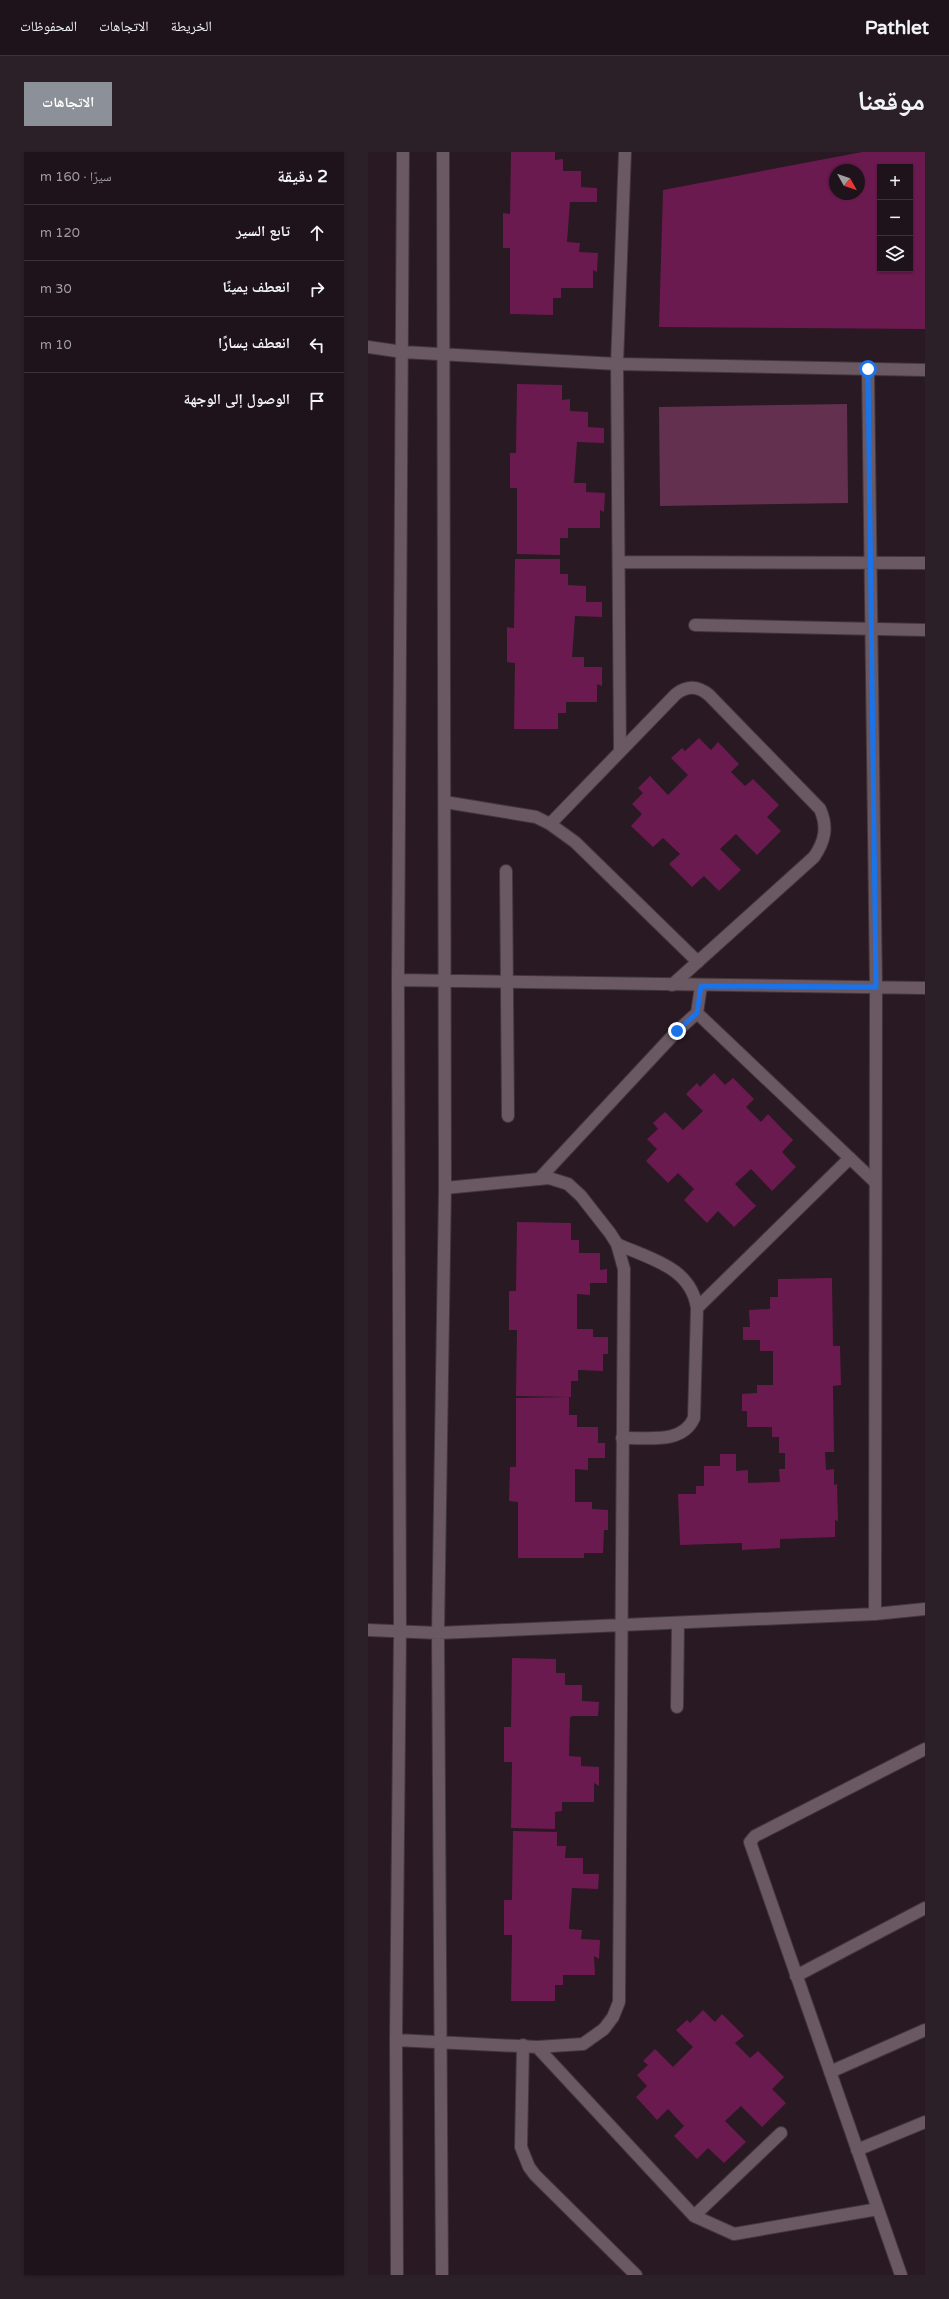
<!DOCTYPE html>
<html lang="ar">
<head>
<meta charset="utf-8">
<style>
  body { margin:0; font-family:"Varela Round","Noto Naskh Arabic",sans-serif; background:#2b2027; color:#f1f3f6; direction:rtl }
  .controls { position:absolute; right:12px; top:12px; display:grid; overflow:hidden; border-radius:0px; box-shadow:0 1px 3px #0004 }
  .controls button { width:36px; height:36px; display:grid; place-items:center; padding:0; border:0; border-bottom:1px solid #3c3239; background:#1e131a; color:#f1f3f6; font:20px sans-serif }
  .compass { position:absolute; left:461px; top:12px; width:36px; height:36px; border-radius:50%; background:#1e131a; box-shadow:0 1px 3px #0004; rotate:130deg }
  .stop { position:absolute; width:12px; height:12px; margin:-9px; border:3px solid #1a73e8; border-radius:50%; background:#fff }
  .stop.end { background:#1a73e8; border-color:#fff; box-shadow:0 1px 4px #0008 }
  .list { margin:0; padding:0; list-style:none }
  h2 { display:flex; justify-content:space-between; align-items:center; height:52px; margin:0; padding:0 16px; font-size:17px }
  h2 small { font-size:13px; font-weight:400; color:#a19ea2 }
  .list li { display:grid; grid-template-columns:26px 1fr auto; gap:12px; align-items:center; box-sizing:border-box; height:56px; padding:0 16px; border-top:1px solid #3c3239 }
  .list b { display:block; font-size:15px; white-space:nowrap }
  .list em { font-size:13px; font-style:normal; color:#a19ea2 }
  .icon { flex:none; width:22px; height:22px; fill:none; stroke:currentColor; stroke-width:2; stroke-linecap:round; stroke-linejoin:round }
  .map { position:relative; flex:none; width:557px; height:2123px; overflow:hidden; direction:ltr; border-radius:0px }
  header { display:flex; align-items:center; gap:24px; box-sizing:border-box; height:56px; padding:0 20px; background:#1e131a; border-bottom:1px solid #3c3239 }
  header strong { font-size:19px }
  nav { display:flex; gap:22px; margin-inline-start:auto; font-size:14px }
  .intro { display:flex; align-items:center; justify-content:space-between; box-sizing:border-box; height:96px; padding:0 24px }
  h1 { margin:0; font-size:28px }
  .button { padding:10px 18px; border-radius:0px; background:#8c9099; color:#fff; font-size:14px; font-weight:700 }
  main { display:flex; gap:24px; padding:0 24px }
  aside { flex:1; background:#1e131a; border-radius:0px; box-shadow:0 1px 3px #0004 }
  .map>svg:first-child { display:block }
  .green { fill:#63314f }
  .building { fill:#6b1a4f; fill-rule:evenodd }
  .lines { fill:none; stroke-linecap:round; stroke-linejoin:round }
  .lane-casing { stroke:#42363c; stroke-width:14 }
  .street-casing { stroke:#42363c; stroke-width:14 }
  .lane { stroke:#6a5862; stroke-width:12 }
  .street { stroke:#6a5862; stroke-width:12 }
  .route { stroke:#1a73e8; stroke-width:5 }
</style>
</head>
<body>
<header>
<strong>Pathlet</strong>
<nav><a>الخريطة</a><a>الاتجاهات</a><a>المحفوظات</a></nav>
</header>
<div class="intro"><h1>موقعنا</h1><a class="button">الاتجاهات</a></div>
<main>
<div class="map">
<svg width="557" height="2123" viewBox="0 0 557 2123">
  <rect width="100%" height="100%" fill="#281922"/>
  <!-- green -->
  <path class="green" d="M 479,252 L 480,351 L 292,354 L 291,255 Z"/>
  <!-- building -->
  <path class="building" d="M 143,0 L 187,0 L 187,8 L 195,7 L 195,19 L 213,19 L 213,35 L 229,36 L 229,50 L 202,50 L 199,90 L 212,91 L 211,100 L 230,101 L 229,120 L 225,118 L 225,136 L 193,136 L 193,146 L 185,146 L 185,163 L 142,162 L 142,96 L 135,96 L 135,61 L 142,62 Z
    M 494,0 L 557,0 L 557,177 L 291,175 L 295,38 ZM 512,15 L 542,15 L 542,117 L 512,117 ZM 467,18 L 491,18 L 491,42 L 467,42 Z
    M 149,232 L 194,233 L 194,248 L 202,247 L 202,259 L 220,260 L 220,275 L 236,276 L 236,291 L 209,290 L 206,331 L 218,331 L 218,340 L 237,341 L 236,360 L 232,358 L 232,376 L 200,376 L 200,386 L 192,386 L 192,403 L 149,402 L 149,336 L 142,336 L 142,301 L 148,301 Z
    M 147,407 L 192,407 L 192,422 L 200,422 L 200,433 L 218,434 L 218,450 L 234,450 L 234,465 L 207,464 L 204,505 L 216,505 L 216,515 L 234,515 L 234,534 L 229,532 L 229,550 L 198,550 L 198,561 L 190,561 L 190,577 L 146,577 L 147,511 L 139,510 L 139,475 L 146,476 Z
    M 331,586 L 343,598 L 350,590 L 371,612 L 363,620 L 377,634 L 385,627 L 411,653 L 399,665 L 413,679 L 389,703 L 368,682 L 352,697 L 373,718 L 351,739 L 336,724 L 324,735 L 301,712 L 312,702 L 295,686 L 285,695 L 263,674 L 274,662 L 264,652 L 275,641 L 270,636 L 282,624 L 300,643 L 320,623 L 303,606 L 314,596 L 317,599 Z
    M 346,921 L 357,933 L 365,926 L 386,947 L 378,955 L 393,970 L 400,962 L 425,988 L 414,1000 L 428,1015 L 404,1039 L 383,1017 L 367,1032 L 388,1054 L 366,1075 L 350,1059 L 339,1071 L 316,1048 L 326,1037 L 310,1021 L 300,1031 L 278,1009 L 289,997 L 279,987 L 290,977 L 285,971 L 297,960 L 315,978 L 335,959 L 318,942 L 329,931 L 332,935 Z
    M 149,1070 L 203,1071 L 203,1088 L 211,1088 L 211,1101 L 232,1101 L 232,1118 L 239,1117 L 239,1131 L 222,1131 L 222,1143 L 209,1142 L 209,1177 L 225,1177 L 225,1185 L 240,1185 L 240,1202 L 235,1202 L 235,1219 L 210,1218 L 210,1229 L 203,1229 L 203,1245 L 148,1244 L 149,1178 L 141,1178 L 141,1139 L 148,1139 Z
    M 464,1126 L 465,1194 L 472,1194 L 473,1233 L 465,1234 L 466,1300 L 457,1300 L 458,1318 L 466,1317 L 466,1333 L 469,1332 L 470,1369 L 467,1368 L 467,1385 L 412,1387 L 412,1396 L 374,1398 L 374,1391 L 312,1393 L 310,1342 L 328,1342 L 328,1334 L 336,1334 L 336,1314 L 352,1314 L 352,1302 L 368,1302 L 368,1319 L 380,1318 L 380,1331 L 412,1330 L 411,1317 L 417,1317 L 417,1301 L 411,1301 L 411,1285 L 404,1285 L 404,1275 L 379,1275 L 379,1259 L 374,1259 L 374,1242 L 389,1241 L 389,1233 L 405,1233 L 405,1199 L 392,1199 L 392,1188 L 375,1188 L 375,1175 L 382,1175 L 381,1158 L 402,1157 L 402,1145 L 410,1145 L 410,1127 Z
    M 201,1245 L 201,1263 L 209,1263 L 209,1275 L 230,1275 L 230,1291 L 237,1291 L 237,1306 L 220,1306 L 220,1318 L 207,1317 L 207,1350 L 224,1350 L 224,1357 L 240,1358 L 240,1378 L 236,1378 L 235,1401 L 216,1401 L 216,1406 L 150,1406 L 150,1350 L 141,1349 L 142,1315 L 148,1315 L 148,1246 Z
    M 144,1506 L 188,1507 L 188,1521 L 197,1521 L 197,1533 L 214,1533 L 214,1549 L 231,1550 L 230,1564 L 204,1564 L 202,1566 L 201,1604 L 213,1605 L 213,1614 L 231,1615 L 231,1634 L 226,1631 L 226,1650 L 194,1650 L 194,1659 L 187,1660 L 187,1677 L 143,1676 L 144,1610 L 136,1610 L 136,1575 L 143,1575 Z
    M 145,1679 L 189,1680 L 189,1694 L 198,1694 L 197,1706 L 215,1706 L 215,1722 L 231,1722 L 230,1737 L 204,1736 L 201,1777 L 214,1778 L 213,1787 L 232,1788 L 231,1807 L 226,1804 L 227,1823 L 195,1823 L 195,1833 L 187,1833 L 187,1849 L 143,1849 L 144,1783 L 136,1783 L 136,1748 L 144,1748 Z
    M 335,1858 L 347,1870 L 354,1862 L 376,1884 L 367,1891 L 382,1906 L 390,1899 L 416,1925 L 404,1937 L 418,1951 L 394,1975 L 373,1954 L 357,1969 L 378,1990 L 356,2011 L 340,1996 L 329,2007 L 306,1984 L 316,1974 L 300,1957 L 289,1968 L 268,1945 L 279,1934 L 269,1923 L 280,1913 L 275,1909 L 287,1897 L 305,1915 L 325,1895 L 308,1878 L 319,1868 L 322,1871 Z"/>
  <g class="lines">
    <!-- lane casing -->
    <g class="lane-casing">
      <path id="lane" d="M 249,212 L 257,0
        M 327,473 L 557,478
        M 77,650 L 168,665 L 182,672 L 207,690 L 330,810
        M 182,672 L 308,542 C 320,533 330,534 341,543 L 452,657 C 460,675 457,689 446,705 L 304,833
        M 138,719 L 140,964
        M 329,861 L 507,1030
        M 171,1027 L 309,879 L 329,861 L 333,834
        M 249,1092 C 282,1107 323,1115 329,1156 L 326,1266 C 314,1293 279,1285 254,1286
        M 329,1156 L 482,1006
        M 309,1555 L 310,1471
        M 155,1893 L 153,1995 L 161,2015 L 167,2023 L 268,2123"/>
    </g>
    <!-- street casing -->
    <g class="street-casing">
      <path id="street" d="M 0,195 L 35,200 L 249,212 L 557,218
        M 249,212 L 252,599
        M 500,217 L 508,835 L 507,1462
        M 251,410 L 557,411
        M 30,828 L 557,836
        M 0,1478 L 70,1481 L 507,1462 L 557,1457
        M 428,1824 L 557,1756
        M 28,1888 L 169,1895 L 215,1892 L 236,1877 L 245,1865 L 251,1850 L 256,1117 L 249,1092 L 242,1081 L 213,1044 L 200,1032 L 181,1026 L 77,1036
        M 169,1895 L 326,2064 L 413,1981
        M 462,1920 L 557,1878
        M 489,1998 L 557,1970
        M 326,2064 L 366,2082 L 510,2057
        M 29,2123 L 28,1888 L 32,1479 L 30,828 L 35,0
        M 74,2123 L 70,1481 L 77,1036 L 75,0
        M 533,2123 L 382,1690 L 387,1684 L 557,1597"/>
    </g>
    <!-- lane -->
    <use href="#lane" class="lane"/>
    <!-- street -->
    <use href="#street" class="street"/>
  </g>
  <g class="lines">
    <!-- route -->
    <path class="route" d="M 309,879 L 329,861 L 333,834 L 508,835 L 500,217"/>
  </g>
</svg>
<div class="controls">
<button>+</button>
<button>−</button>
<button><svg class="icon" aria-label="layers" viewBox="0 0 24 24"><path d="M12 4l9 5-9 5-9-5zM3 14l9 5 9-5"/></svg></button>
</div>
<svg class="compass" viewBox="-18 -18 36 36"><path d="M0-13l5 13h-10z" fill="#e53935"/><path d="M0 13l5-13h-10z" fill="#a19ea2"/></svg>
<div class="stop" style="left:500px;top:217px"></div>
<div class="stop end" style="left:309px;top:879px"></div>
</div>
<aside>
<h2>2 دقيقة<small>سيرًا · 160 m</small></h2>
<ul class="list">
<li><svg class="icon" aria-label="ahead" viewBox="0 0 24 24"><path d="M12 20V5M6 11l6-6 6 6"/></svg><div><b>تابع السير</b></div><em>120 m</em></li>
<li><svg class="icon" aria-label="right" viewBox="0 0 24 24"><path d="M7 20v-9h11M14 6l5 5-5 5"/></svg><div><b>انعطف يمينًا</b></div><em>30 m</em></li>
<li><svg class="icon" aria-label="left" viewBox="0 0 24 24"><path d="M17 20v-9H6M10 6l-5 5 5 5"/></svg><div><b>انعطف يسارًا</b></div><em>10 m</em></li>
<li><svg class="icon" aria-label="arrive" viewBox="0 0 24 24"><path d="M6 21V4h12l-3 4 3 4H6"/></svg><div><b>الوصول إلى الوجهة</b></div></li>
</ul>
</aside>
</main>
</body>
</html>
